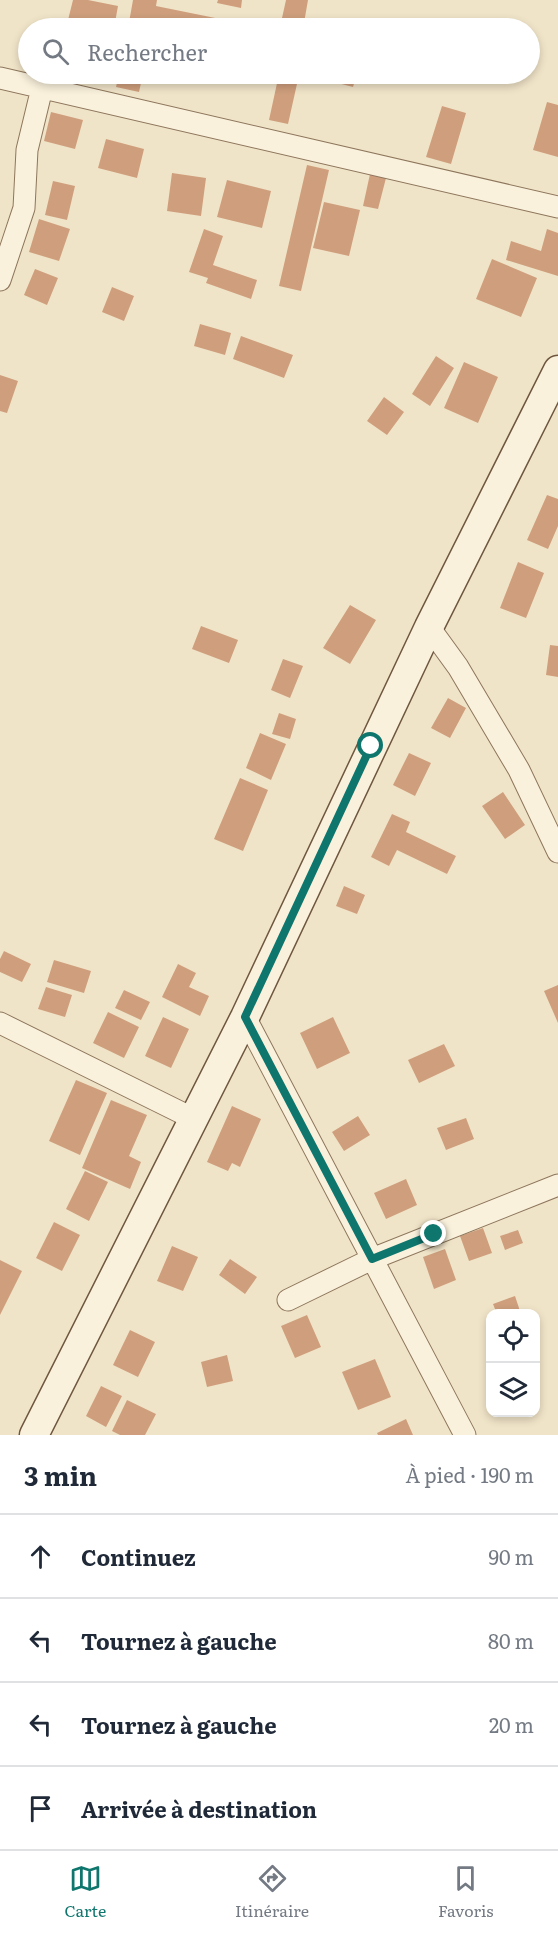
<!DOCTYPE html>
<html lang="fr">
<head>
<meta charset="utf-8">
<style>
  body { margin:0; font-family:Literata,serif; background:#f2f2f3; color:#1f2937 }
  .controls { position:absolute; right:18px; bottom:18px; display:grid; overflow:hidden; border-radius:12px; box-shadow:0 3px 9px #0003 }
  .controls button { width:54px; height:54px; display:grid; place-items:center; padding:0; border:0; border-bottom:2px solid #e0e1e3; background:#fff; color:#1f2937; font:30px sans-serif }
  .stop { position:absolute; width:18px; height:18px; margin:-14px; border:4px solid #0f766e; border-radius:50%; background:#fff }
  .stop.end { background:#0f766e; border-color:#fff; box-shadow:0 2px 6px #0008 }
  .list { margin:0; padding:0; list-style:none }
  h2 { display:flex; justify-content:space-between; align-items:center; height:78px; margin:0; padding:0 24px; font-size:26px }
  h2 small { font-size:20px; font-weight:400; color:#747a83 }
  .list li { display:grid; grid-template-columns:39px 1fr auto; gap:18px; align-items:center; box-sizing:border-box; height:84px; padding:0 24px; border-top:2px solid #e0e1e3 }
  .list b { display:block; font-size:22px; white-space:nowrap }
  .list em { font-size:20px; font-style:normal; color:#747a83 }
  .icon { flex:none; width:33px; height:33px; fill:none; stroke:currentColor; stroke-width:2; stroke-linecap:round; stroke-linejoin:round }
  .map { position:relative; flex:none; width:558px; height:1435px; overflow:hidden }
  .search { position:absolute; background:#fff; box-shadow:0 3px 9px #0003; left:18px; right:18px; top:18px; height:66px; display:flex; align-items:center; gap:15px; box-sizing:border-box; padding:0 21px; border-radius:33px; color:#747a83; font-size:22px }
  .sheet { height:414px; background:#fff }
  nav { display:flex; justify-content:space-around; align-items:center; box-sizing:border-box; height:84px; border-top:2px solid #e0e1e3; background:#fff; font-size:16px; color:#747a83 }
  nav a { display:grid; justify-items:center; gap:3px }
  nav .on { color:#0f766e }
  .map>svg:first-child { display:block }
  .building { fill:#cf9f7d }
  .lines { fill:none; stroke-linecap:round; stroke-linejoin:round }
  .street-casing { stroke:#8d765c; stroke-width:23 }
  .secondary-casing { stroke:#6f573f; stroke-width:31 }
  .street { stroke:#faf1dc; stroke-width:21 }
  .secondary { stroke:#faf1dc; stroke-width:28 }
  .route { stroke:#0f766e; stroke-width:8 }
</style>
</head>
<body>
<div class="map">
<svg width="558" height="1435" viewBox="0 0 558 1435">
  <rect width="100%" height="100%" fill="#f0e4c8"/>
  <!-- building -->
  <path class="building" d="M 73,0 L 88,0 L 118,6 L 114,28 L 66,28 Z
    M 133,0 L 157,0 L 156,6 L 264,28 L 128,28 Z
    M 218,0 L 242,0 L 241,8 L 217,3 Z
    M 286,0 L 308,0 L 304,23 L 282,18 Z
    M 119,74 L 143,74 L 139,92 L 116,87 Z
    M 279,74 L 299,75 L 288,124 L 269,120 Z
    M 303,74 L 357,74 L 353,87 Z
    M 547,102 L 558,105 L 558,157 L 533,150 Z
    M 442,106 L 466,113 L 451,164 L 426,157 Z
    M 51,112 L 83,120 L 75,149 L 44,141 Z
    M 106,139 L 144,149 L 137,178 L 98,168 Z
    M 307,165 L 329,170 L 301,291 L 279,286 Z
    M 172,173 L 206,178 L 201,216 L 167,211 Z
    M 370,174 L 386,178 L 378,209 L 363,206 Z
    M 227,180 L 271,191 L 262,228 L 217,217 Z
    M 53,181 L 75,186 L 67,220 L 45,215 Z
    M 324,202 L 360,210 L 349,256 L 313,248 Z
    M 39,219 L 70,229 L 59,261 L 29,252 Z
    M 204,229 L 223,236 L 213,265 L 257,280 L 251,299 L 206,283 L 208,278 L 189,272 Z
    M 547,229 L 558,233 L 558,276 L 506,260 L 511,241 L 541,251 Z
    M 492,259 L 537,278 L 521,317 L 476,299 Z
    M 35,269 L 58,278 L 47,305 L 24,295 Z
    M 112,287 L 134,296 L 124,321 L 102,312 Z
    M 200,324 L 231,333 L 225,355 L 194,346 Z
    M 241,336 L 293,355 L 284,378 L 233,359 Z
    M 436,356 L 454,368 L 430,406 L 412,394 Z
    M 464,362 L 498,377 L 478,423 L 444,408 Z
    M 0,375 L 18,381 L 7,413 L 0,411 Z
    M 384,397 L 404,412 L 387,435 L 367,421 Z
    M 547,495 L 558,499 L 558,526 L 548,549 L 527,540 Z
    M 518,562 L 544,573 L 526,618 L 500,608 Z
    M 350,605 L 376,620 L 350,664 L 323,648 Z
    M 201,626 L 238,640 L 229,663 L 192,649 Z
    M 550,645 L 558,646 L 558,677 L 546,675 Z
    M 283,659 L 303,666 L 290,698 L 271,690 Z
    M 448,698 L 466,708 L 450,738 L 431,728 Z
    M 279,713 L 296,719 L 290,739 L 272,734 Z
    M 260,733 L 286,744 L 271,780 L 246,768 Z
    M 409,753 L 431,763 L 415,796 L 393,785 Z
    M 240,778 L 268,790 L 243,851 L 214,839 Z
    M 503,792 L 525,825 L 505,839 L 482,806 Z
    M 392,814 L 410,822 L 406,832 L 456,856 L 447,874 L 397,850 L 389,866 L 371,857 Z
    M 344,886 L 365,895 L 357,914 L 336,906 Z
    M 4,951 L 31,964 L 22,982 L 0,972 L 0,959 Z
    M 54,960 L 91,971 L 84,993 L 47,982 Z
    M 178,964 L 196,973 L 189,987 L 209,996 L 200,1016 L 162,997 Z
    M 558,985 L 558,1023 L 544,991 Z
    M 46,987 L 72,995 L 65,1017 L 38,1009 Z
    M 124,990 L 150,1002 L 141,1020 L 115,1008 Z
    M 108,1012 L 139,1027 L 124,1058 L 93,1043 Z
    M 163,1017 L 189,1029 L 171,1068 L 145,1056 Z
    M 333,1017 L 350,1053 L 317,1069 L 300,1033 Z
    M 444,1044 L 455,1066 L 419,1083 L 408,1060 Z
    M 76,1080 L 107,1093 L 80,1155 L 49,1141 Z
    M 111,1100 L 147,1115 L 129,1156 L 141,1162 L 130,1189 L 82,1168 Z
    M 232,1106 L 261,1119 L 240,1167 L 232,1163 L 228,1171 L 207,1162 Z
    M 358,1116 L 370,1135 L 344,1151 L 332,1132 Z
    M 466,1118 L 474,1139 L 446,1150 L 437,1128 Z
    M 85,1171 L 108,1182 L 89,1221 L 66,1209 Z
    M 406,1179 L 417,1205 L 386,1219 L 374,1193 Z
    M 54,1222 L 80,1235 L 62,1271 L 36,1258 Z
    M 483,1228 L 492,1253 L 469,1261 L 460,1236 Z
    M 518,1230 L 523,1243 L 505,1250 L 500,1236 Z
    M 172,1246 L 198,1257 L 183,1291 L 157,1281 Z
    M 445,1249 L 456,1280 L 434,1289 L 423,1257 Z
    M 230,1259 L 257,1277 L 245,1294 L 219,1275 Z
    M 0,1260 L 22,1271 L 0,1315 Z
    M 515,1296 L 521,1314 L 497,1314 L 493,1304 Z
    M 307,1315 L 321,1347 L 295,1358 L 281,1326 Z
    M 130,1330 L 155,1342 L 138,1377 L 113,1365 Z
    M 227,1355 L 233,1381 L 207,1387 L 201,1362 Z
    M 375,1359 L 391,1397 L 358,1410 L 342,1372 Z
    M 101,1386 L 122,1396 L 106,1427 L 86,1416 Z
    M 127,1400 L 156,1414 L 145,1435 L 120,1435 L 112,1431 Z
    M 406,1419 L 413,1435 L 378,1435 L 377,1433 Z"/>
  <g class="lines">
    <!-- street casing -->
    <g class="street-casing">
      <path id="street" d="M 0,78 L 558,207
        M 0,280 L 24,208 L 27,150 L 42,88
        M 429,627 L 458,667 L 519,770 L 558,852
        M 245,1017 L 465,1435
        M 0,1023 L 194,1119
        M 288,1300 L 372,1259 L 558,1185"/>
    </g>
    <!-- secondary casing -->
    <g class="secondary-casing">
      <path id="secondary" d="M 34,1435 L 245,1017 L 429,627 L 558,370"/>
    </g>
    <!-- street -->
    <use href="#street" class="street"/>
    <!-- secondary -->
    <use href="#secondary" class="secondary"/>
  </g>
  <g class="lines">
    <!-- route -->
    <path class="route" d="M 371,746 L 245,1017 L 372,1259 L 434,1234"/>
  </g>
</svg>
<div class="controls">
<button><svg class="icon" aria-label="locate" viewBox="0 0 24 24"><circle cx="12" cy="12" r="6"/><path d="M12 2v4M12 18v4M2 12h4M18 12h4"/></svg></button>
<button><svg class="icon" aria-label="layers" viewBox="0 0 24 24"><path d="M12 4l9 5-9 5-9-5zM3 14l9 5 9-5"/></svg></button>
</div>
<div class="stop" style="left:371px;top:746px"></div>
<div class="stop end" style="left:434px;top:1234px"></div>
<div class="search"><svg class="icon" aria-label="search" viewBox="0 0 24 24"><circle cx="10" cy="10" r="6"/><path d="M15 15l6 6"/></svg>Rechercher</div>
</div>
<section class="sheet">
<h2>3 min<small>À pied · 190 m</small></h2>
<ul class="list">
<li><svg class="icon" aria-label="ahead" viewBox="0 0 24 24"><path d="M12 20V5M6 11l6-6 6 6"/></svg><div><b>Continuez</b></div><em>90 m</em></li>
<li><svg class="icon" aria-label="left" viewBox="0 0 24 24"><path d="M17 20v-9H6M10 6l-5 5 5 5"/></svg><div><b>Tournez à gauche</b></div><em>80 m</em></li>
<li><svg class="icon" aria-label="left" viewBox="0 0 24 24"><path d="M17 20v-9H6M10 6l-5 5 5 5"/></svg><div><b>Tournez à gauche</b></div><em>20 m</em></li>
<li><svg class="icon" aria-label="arrive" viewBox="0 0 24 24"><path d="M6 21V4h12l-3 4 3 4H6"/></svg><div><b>Arrivée à destination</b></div></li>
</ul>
</section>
<nav>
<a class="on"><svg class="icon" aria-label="map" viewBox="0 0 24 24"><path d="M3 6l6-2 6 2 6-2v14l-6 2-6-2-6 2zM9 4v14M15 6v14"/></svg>Carte</a>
<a><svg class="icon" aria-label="directions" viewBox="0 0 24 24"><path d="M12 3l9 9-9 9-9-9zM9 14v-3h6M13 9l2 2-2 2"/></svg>Itinéraire</a>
<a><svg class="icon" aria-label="saved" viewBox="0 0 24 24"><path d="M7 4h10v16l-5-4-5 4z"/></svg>Favoris</a>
</nav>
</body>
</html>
